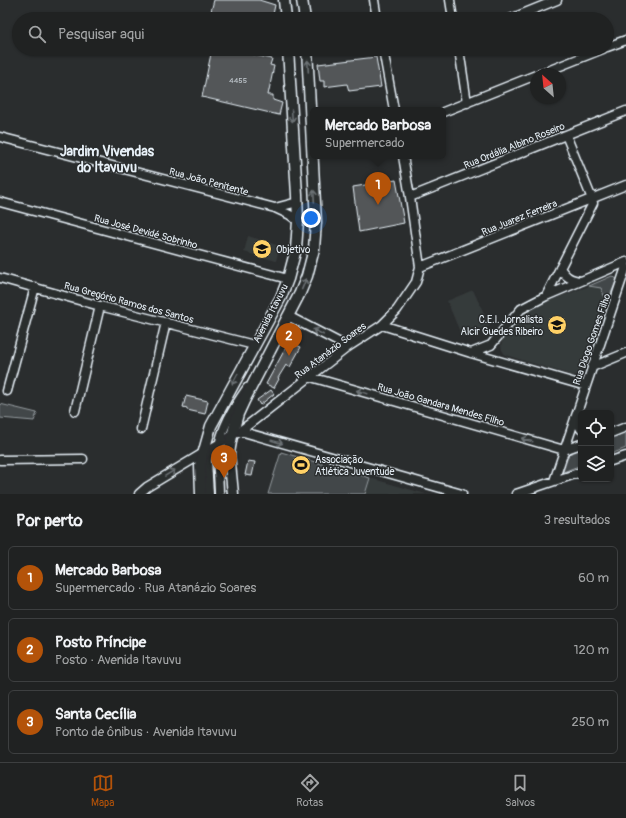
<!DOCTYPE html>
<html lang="pt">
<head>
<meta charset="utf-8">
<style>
  body { margin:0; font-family:Pangolin,sans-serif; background:#282a2a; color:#f1f3f6 }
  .controls { position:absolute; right:12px; bottom:12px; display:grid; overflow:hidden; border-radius:6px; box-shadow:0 1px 3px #0004 }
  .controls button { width:36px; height:36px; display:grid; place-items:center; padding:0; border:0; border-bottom:1px solid #3d3f40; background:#202222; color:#f1f3f6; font:20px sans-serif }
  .compass { position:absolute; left:530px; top:68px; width:36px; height:36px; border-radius:50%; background:#202222; box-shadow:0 1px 3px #0004; rotate:333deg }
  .you { position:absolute; left:311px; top:218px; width:14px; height:14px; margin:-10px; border:3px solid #fff; border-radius:50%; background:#1a73e8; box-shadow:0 0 0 6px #1a73e833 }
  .badge { display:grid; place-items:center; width:26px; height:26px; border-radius:50%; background:#b45309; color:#fff; font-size:13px; font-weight:700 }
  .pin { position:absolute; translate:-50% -33px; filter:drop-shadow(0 1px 2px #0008) }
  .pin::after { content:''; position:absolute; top:21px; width:14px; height:12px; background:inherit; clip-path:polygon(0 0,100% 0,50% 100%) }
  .popup { position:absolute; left:310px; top:107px; width:136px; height:52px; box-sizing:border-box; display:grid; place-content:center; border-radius:6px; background:#202222; filter:drop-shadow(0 1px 3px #0005); font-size:13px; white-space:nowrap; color:#a2a4a5 }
  .popup b { font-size:15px; color:#f1f3f6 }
  .popup::after { content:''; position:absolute; left:50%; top:100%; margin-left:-8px; border:8px solid transparent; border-top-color:#202222 }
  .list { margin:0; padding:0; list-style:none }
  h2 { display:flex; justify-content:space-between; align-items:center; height:52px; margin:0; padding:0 16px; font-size:17px }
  h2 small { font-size:13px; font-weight:400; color:#a2a4a5 }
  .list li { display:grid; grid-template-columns:26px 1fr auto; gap:12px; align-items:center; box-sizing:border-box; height:64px; margin:0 8px 8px; padding:0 8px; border:1px solid #3d3f40; border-radius:6px }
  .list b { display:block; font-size:15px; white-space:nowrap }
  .list p { margin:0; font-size:13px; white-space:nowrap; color:#a2a4a5 }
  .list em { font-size:13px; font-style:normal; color:#a2a4a5 }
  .icon { flex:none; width:22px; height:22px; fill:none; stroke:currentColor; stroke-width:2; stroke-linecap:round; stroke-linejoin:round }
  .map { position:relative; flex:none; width:626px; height:494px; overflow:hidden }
  .search { position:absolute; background:#202222; box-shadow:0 1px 3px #0004; left:12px; right:12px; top:12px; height:44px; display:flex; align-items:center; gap:10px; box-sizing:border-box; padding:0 14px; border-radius:22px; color:#a2a4a5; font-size:15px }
  .sheet { height:268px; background:#202222 }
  nav { display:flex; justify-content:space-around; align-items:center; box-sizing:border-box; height:56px; border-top:1px solid #3d3f40; background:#202222; font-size:11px; color:#a2a4a5 }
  nav a { display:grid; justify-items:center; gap:2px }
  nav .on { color:#b45309 }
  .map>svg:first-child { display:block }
  .built { fill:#363a3b }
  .green { fill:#424648; stroke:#959ca0 }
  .building { fill:#535759; stroke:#e8f1f8 }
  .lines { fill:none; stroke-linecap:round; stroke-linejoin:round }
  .minor-casing { stroke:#e8f1f8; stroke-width:11 }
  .major-casing { stroke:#e8f1f8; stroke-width:13 }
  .minor { stroke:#2a2d2e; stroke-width:8 }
  .major { stroke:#2a2d2e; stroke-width:10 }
  .oneway { stroke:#6c7275 }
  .labels { text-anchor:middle; stroke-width:3; stroke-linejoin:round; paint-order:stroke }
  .number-label { font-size:8px; fill:#c3cad0 }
  .street-label { font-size:10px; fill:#e8f1f8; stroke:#2a2d2e }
  .poi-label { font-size:10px; fill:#e8f1f8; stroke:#2a2d2e; text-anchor:start }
  .district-label { font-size:14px; font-weight:bold; fill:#e8f1f8; stroke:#2a2d2e }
</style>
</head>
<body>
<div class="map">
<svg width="626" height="494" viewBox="0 0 626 494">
  <rect width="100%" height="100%" fill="#2a2d2e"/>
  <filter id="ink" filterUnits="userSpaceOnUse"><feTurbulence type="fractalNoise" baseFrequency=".025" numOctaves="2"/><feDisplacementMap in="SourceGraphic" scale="8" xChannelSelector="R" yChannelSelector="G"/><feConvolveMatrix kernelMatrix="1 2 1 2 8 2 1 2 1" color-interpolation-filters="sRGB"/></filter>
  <g filter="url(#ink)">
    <!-- built -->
    <path class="built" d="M 248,236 L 280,246 L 276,261 L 244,252 Z
      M 589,286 L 601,288 L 607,303 L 582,371 L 579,374 L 574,376 L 505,355 L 502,350 L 501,345 L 503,339 L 527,311 L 547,301 Z
      M 473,290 L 490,326 L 462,337 L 447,301 Z
      M 370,478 L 426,494 L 365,494 Z"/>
    <!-- green -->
    <path class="green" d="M 612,276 L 617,279 L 607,303 L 601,288 L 589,286 Z
      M 0,404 L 37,413 L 34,421 L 0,418 Z
      M 626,431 L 626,448 L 611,454 L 611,436 Z
      M 581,448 L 581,465 L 563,472 L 569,453 Z
      M 281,452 L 370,478 L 365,494 L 268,494 Z"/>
    <!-- building -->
    <path class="building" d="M 214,0 L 259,0 L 275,5 L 272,19 L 209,19 Z
      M 212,49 L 230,49 L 272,59 L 270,65 L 274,66 L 268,95 L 273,95 L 273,100 L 282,103 L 279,115 L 202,97 Z
      M 376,57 L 381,87 L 349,91 L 347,84 L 324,87 L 324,81 L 320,81 L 318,64 Z
      M 396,180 L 404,223 L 359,232 L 353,187 Z
      M 290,340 L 298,343 L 296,345 L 301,347 L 290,367 L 286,365 L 278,378 L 279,379 L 274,388 L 266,384 Z
      M 271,390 L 274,394 L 260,405 L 257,400 Z
      M 186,396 L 208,401 L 205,414 L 187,410 L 187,408 L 183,407 Z
      M 248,461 L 255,462 L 252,476 L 245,475 Z"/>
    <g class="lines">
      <!-- minor casing -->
      <g class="minor-casing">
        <path id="minor" d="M 374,0 L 377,19
          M 450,0 L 453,19
          M 510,19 L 557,0
          M 607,47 L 626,40
          M 383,49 L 394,110
          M 459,49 L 467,103
          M 540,74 L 603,49
          M 443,112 L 536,75
          M 0,137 L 275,208 L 290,215 L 298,221
          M 410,197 L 626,111
          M 0,202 L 288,279
          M 275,208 L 298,202
          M 420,267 L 626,185
          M 560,268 C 566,277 570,280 581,281
          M 0,278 L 100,306 L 254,345
          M 546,296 L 593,203 L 592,199 L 566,135
          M 288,316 L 348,347
          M 382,325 L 471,353 L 586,386
          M 471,353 L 491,345 L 521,309 L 546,296 L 626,262
          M 592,367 L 626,353
          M 311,377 L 564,450 L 581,444
          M 7,391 L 35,287
          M 75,411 L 100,306
          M 575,418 L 581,429
          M 141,429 L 166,322
          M 240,431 L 462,494
          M 611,433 L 626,427
          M 0,460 L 83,459
          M 611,461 L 626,456
          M 554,481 L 626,267
          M 139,494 L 147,487 L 240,431 L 252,422 L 348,347 L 382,325 L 397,310 L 416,282 L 420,267 L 410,197 L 403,156
          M 209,494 L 207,460 L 210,448
          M 219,494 C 219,481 217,466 218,453 C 220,429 234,407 247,388
          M 516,494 L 581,472"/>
      </g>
      <!-- major casing -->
      <g class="major-casing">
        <path id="major" d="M 284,0 L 286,19
          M 302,0 L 305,19
          M 201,494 L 200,465 L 211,426 L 281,297 L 288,279 L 296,249 L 298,221 L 297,195 L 288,49
          M 233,494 L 229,453 L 232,436 L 238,414 L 244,401 L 300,293 L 307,276 L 314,249 L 316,222 L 307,49"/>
      </g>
      <!-- minor -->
      <use href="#minor" class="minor"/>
      <!-- major -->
      <use href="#major" class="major"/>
    </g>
    <!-- one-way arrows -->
    <defs><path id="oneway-shaft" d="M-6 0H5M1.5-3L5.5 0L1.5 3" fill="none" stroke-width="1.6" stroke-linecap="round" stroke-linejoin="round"/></defs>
    <g class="oneway">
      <use href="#oneway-shaft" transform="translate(308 66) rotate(-93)"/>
      <use href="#oneway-shaft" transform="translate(292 116) rotate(86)"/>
      <use href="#oneway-shaft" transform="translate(314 196) rotate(-93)"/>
      <use href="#oneway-shaft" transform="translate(304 284) rotate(-68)"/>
      <use href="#oneway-shaft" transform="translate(318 332) rotate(-152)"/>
      <use href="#oneway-shaft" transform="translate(235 379) rotate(118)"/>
      <use href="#oneway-shaft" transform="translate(362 392) rotate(-164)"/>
      <use href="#oneway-shaft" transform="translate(527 440) rotate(-164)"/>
      <use href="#oneway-shaft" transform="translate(277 442) rotate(16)"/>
      <use href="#oneway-shaft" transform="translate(170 473) rotate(-31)"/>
    </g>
  </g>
  <!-- icons -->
  <defs>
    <g id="university-disc" transform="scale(1)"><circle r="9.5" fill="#ffd166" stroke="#2a2d2e"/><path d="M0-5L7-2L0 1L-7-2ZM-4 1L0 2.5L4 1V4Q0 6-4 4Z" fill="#111"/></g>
    <g id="school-disc" transform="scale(1)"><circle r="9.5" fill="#ffd166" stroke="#2a2d2e"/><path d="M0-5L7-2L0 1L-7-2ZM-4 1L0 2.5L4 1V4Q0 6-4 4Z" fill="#111"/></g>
    <g id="stadium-disc" transform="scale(1)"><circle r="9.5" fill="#ffd166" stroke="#2a2d2e"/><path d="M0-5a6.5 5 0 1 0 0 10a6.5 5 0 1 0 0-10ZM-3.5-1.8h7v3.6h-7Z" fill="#111"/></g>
  </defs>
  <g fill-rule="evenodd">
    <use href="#university-disc" x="262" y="249"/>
    <use href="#school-disc" x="557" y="325"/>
    <use href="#stadium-disc" x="301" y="465"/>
  </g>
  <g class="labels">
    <!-- number labels -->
    <g class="number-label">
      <text x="238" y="83">4455</text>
    </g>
    <!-- street labels -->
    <g class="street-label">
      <text transform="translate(514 145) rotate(-22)" y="4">Rua Ordália Albino Roseiro</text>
      <text transform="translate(209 181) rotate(15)" y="4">Rua João Penitente</text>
      <text transform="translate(519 217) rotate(-22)" y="4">Rua Juarez Ferreira</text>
      <text transform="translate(146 231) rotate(15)" y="4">Rua José Devidé Sobrinho</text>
      <text transform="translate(129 302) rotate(15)" y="4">Rua Gregório Ramos dos Santos</text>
      <text transform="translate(270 313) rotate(-63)" y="4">Avenida Itavuvu</text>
      <text transform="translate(591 339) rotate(-71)" y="4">Rua Diogo Gomes Filho</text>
      <text transform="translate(330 350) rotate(-37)" y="4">Rua Atanázio Soares</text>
      <text transform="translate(441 404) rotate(16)" y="4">Rua João Gandara Mendes Filho</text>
    </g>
    <!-- poi labels -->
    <g class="poi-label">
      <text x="276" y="253">Objetivo</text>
      <text x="543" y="323" text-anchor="end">C.E.I. Jornalista<tspan x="543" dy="12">Alcir Guedes Ribeiro</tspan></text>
      <text x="315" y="463">Associação<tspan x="315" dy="12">Atlética Juventude</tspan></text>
    </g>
    <!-- district labels -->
    <g class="district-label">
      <text x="107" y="156">Jardim Vivendas<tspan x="107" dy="16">do Itavuvu</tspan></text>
    </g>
  </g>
</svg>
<div class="controls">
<button><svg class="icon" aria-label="locate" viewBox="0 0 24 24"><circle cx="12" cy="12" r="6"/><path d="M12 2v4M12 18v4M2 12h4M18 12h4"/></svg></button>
<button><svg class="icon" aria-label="layers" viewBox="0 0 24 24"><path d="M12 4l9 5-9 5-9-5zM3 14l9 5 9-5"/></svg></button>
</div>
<svg class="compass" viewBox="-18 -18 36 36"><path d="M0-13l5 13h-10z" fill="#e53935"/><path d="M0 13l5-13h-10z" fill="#a2a4a5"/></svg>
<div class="you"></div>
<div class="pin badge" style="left:378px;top:205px">1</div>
<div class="popup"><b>Mercado Barbosa</b>Supermercado</div>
<div class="pin badge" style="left:289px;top:356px">2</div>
<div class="pin badge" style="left:224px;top:478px">3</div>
<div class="search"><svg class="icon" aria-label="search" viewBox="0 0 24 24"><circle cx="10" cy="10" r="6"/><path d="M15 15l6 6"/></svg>Pesquisar aqui</div>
</div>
<section class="sheet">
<h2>Por perto<small>3 resultados</small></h2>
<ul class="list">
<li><span class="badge">1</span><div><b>Mercado Barbosa</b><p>Supermercado · Rua Atanázio Soares</p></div><em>60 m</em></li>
<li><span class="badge">2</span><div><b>Posto Príncipe</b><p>Posto · Avenida Itavuvu</p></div><em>120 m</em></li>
<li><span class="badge">3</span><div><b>Santa Cecília</b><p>Ponto de ônibus · Avenida Itavuvu</p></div><em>250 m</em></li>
</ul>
</section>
<nav>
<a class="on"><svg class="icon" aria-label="map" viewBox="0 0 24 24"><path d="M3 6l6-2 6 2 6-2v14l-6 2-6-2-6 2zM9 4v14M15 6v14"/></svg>Mapa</a>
<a><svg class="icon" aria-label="directions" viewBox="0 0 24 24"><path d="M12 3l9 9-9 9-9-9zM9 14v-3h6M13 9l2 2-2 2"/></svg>Rotas</a>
<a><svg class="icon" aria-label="saved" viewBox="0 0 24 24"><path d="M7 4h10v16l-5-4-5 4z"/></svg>Salvos</a>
</nav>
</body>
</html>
